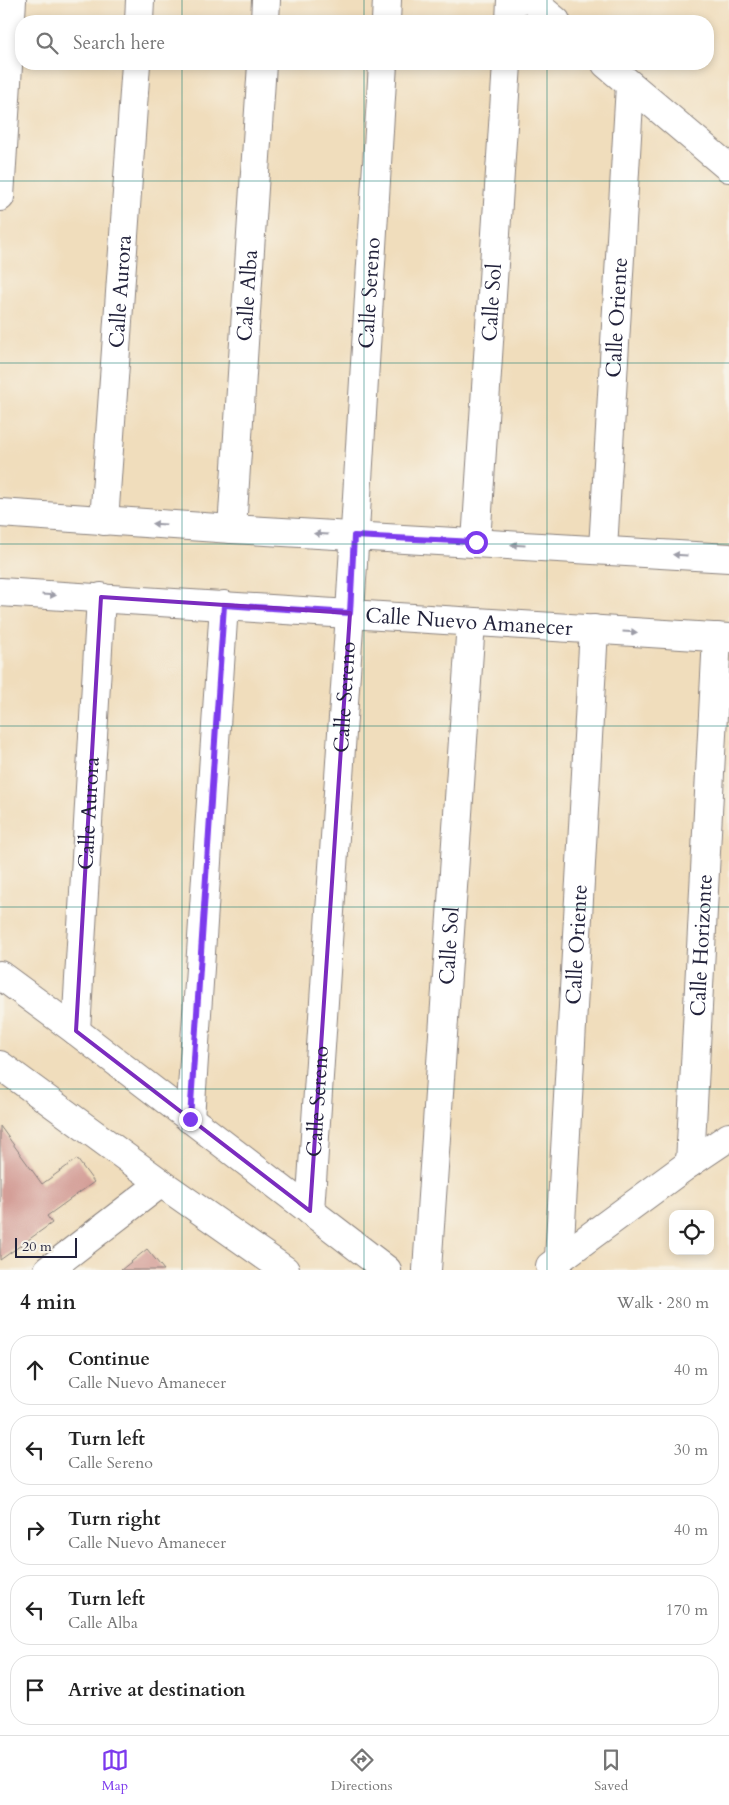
<!DOCTYPE html>
<html lang="en">
<head>
<meta charset="utf-8">
<style>
  body { margin:0; font-family:Cardo,serif; background:#f2f2f2; color:#222 }
  .controls { position:absolute; right:15px; bottom:15px; display:grid; overflow:hidden; border-radius:10px; box-shadow:0 2px 8px #0003 }
  .controls button { width:45px; height:45px; display:grid; place-items:center; padding:0; border:0; border-bottom:1px solid #e0e0e0; background:#fff; color:#222; font:25px sans-serif }
  .scale { position:absolute; left:15px; bottom:12px; width:62px; box-sizing:border-box; padding-left:5px; border:2px solid #22223b; border-top:0; font-size:14px; line-height:18px; white-space:nowrap; color:#22223b; -webkit-text-stroke:4px #f7f3e8; paint-order:stroke }
  .stop { position:absolute; width:15px; height:15px; margin:-11px; border:4px solid #7c3aed; border-radius:50%; background:#fff }
  .stop.end { background:#7c3aed; border-color:#fff; box-shadow:0 1px 5px #0008 }
  .list { margin:0; padding:0; list-style:none }
  h2 { display:flex; justify-content:space-between; align-items:center; height:65px; margin:0; padding:0 20px; font-size:21px }
  h2 small { font-size:16px; font-weight:400; color:#767676 }
  .list li { display:grid; grid-template-columns:32px 1fr auto; gap:15px; align-items:center; box-sizing:border-box; height:70px; margin:0 10px 10px; padding:0 10px; border:1px solid #e0e0e0; border-radius:20px }
  .list b { display:block; font-size:19px; white-space:nowrap }
  .list p { margin:0; font-size:16px; white-space:nowrap; color:#767676 }
  .list em { font-size:16px; font-style:normal; color:#767676 }
  .icon { flex:none; width:28px; height:28px; fill:none; stroke:currentColor; stroke-width:2; stroke-linecap:round; stroke-linejoin:round }
  .map { position:relative; flex:none; width:729px; height:1270px; overflow:hidden }
  .search { position:absolute; background:#fff; box-shadow:0 2px 8px #0003; left:15px; right:15px; top:15px; height:55px; display:flex; align-items:center; gap:12px; box-sizing:border-box; padding:0 18px; border-radius:20px; color:#767676; font-size:19px }
  .sheet { height:465px; background:#fff }
  nav { display:flex; justify-content:space-around; align-items:center; box-sizing:border-box; height:70px; border-top:1px solid #e0e0e0; background:#fff; font-size:14px; color:#767676 }
  nav a { display:grid; justify-items:center; gap:2px }
  nav .on { color:#7c3aed }
  .map>svg:first-child { display:block }
  .building { fill:#d49f98 }
  .lines { fill:none; stroke-linecap:round; stroke-linejoin:round }
  .minor-casing { stroke:#89807c; stroke-width:30 }
  .minor { stroke:#fff; stroke-width:28 }
  .oneway { fill:#9c9ca7 }
  .route { stroke:#7c3aed; stroke-width:6 }
  .marked { fill:none; stroke:#7b2cbf; stroke-width:4; stroke-linejoin:round }
  .grid { fill:none; stroke:#0f766e; stroke-width:1; stroke-opacity:0.55 }
  .labels { text-anchor:middle; stroke-width:4; stroke-linejoin:round; paint-order:stroke }
  .street-label { font-size:21px; fill:#22223b; stroke:#f7f3e8 }
</style>
</head>
<body>
<div class="map">
<svg width="729" height="1270" viewBox="0 0 729 1270">
  <rect width="100%" height="100%" fill="#f7f3e8"/>
  <filter id="ink" filterUnits="userSpaceOnUse"><feTurbulence type="fractalNoise" baseFrequency=".02" numOctaves="2"/><feDisplacementMap in="SourceGraphic" scale="10" xChannelSelector="R" yChannelSelector="G"/><feConvolveMatrix kernelMatrix="1 2 1 2 8 2 1 2 1" color-interpolation-filters="sRGB"/></filter>
  <filter id="wash" filterUnits="userSpaceOnUse"><feTurbulence type="fractalNoise" baseFrequency=".0096" numOctaves="4" result="noise"/><feDisplacementMap in="SourceGraphic" scale="20" xChannelSelector="R" yChannelSelector="G"/><feGaussianBlur stdDeviation="1.12" result="paint"/><feColorMatrix in="noise" values="0 0 0 0 0 0 0 0 0 0 0 0 0 0 0 0 0 1.4 0 .05"/><feComposite in="paint" operator="in"/></filter>
  <g filter="url(#wash)">
    <rect width="100%" height="100%" fill="#f0ddbc"/>
    <g id="blocks">
      <!-- building -->
      <path class="building" d="M 0,1126 L 42,1184 L 77,1159 L 94,1182 L 47,1216 L 52,1223 L 0,1260 Z
        M 147,1249 L 164,1270 L 121,1270 Z"/>
    </g>
  </g>
  <g filter="url(#ink)">
    <use href="#blocks" fill-opacity="0" stroke="#89807c" stroke-width="1"/>
    <g class="lines">
      <!-- minor casing -->
      <g class="minor-casing">
        <g id="minor">
          <path d="M 531,0 L 556,21"/>
          <path d="M 139,21 L 140,0"/>
          <path d="M 265,21 L 266,0"/>
          <path d="M 386,21 L 387,0"/>
          <path d="M 510,21 L 511,0"/>
          <path d="M 606,64 L 729,168"/>
          <path d="M 0,197 L 12,0"/>
          <path d="M 0,513 L 232,529 L 729,558"/>
          <path id="s1" d="M 104,521 L 136,64"/>
          <path id="s2" d="M 232,529 L 262,64"/>
          <path id="s3" d="M 476,542 L 507,64"/>
          <path id="s4" d="M 603,549 L 630,85"/>
          <path id="s5" d="M 0,592 L 729,638"/>
          <path d="M 0,975 L 76,1031 L 387,1270"/>
          <path id="s6" d="M 76,1031 L 101,597"/>
          <path d="M 0,1065 L 161,1183 L 285,1270"/>
          <path d="M 190,1119 L 224,605"/>
          <path id="s7" d="M 690,1163 L 717,637"/>
          <path id="s8" d="M 310,1211 L 350,613 L 383,64"/>
          <path id="s9" d="M 559,1259 L 594,629"/>
          <path d="M 550,1266 L 690,1163 L 729,1137"/>
          <path d="M 48,1270 L 161,1183"/>
          <path id="s10" d="M 427,1270 L 471,622"/>
        </g>
      </g>
      <!-- minor -->
      <use href="#minor" class="minor"/>
    </g>
    <!-- one-way arrows -->
    <defs><path id="oneway-solid" d="M-6-.8H1V-3.2L6.5 0L1 3.2V.8H-6Z" transform="scale(1.25)"/></defs>
    <g class="oneway">
      <use href="#oneway-solid" transform="translate(159 524) rotate(-176)"/>
      <use href="#oneway-solid" transform="translate(321 534) rotate(-177)"/>
      <use href="#oneway-solid" transform="translate(518 545) rotate(-177)"/>
      <use href="#oneway-solid" transform="translate(680 555) rotate(-176)"/>
      <use href="#oneway-solid" transform="translate(49 595) rotate(3)"/>
      <use href="#oneway-solid" transform="translate(630 632) rotate(4)"/>
    </g>
  </g>
  <g class="lines" filter="url(#ink)">
    <!-- route -->
    <path class="route" d="M 190,1119 L 224,605 L 350,613 L 354,536 L 476,542"/>
  </g>
  <!-- marked area -->
  <path class="marked" d="M 101,597 L 350,613 L 310,1211 L 76,1031 Z"/>
  <!-- grid -->
  <path class="grid" d="M 182,0 L 182,21M 364,0 L 364,21M 547,0 L 547,21M 182,64 L 182,1270M 364,64 L 364,1270M 547,64 L 547,1270M 0,181 L 729,181M 0,363 L 729,363M 0,544 L 729,544M 0,726 L 729,726M 0,907 L 729,907M 0,1089 L 729,1089"/>
  <g class="labels">
    <!-- street labels -->
    <g class="street-label">
      <text dy="7" stroke="none"><textPath href="#s1" startOffset="230">Calle Aurora</textPath></text>
      <text dy="7" stroke="none"><textPath href="#s8" startOffset="920">Calle Sereno</textPath></text>
      <text dy="7" stroke="none"><textPath href="#s2" startOffset="234">Calle Alba</textPath></text>
      <text dy="7" stroke="none"><textPath href="#s3" startOffset="240">Calle Sol</textPath></text>
      <text dy="7" stroke="none"><textPath href="#s4" startOffset="232">Calle Oriente</textPath></text>
      <text dy="7" stroke="none"><textPath href="#s5" startOffset="470">Calle Nuevo Amanecer</textPath></text>
      <text dy="7" stroke="none"><textPath href="#s8" startOffset="515">Calle Sereno</textPath></text>
      <text dy="7" stroke="none"><textPath href="#s6" startOffset="218">Calle Aurora</textPath></text>
      <text dy="7" stroke="none"><textPath href="#s9" startOffset="315">Calle Oriente</textPath></text>
      <text dy="7" stroke="none"><textPath href="#s7" startOffset="218">Calle Horizonte</textPath></text>
      <text dy="7" stroke="none"><textPath href="#s10" startOffset="325">Calle Sol</textPath></text>
      <text dy="7" stroke="none"><textPath href="#s8" startOffset="110">Calle Sereno</textPath></text>
    </g>
  </g>
</svg>
<div class="controls">
<button><svg class="icon" aria-label="locate" viewBox="0 0 24 24"><circle cx="12" cy="12" r="6"/><path d="M12 2v4M12 18v4M2 12h4M18 12h4"/></svg></button>
</div>
<div class="scale">20 m</div>
<div class="stop" style="left:476px;top:542px"></div>
<div class="stop end" style="left:190px;top:1119px"></div>
<div class="search"><svg class="icon" aria-label="search" viewBox="0 0 24 24"><circle cx="10" cy="10" r="6"/><path d="M15 15l6 6"/></svg>Search here</div>
</div>
<section class="sheet">
<h2>4 min<small>Walk · 280 m</small></h2>
<ul class="list">
<li><svg class="icon" aria-label="ahead" viewBox="0 0 24 24"><path d="M12 20V5M6 11l6-6 6 6"/></svg><div><b>Continue</b><p>Calle Nuevo Amanecer</p></div><em>40 m</em></li>
<li><svg class="icon" aria-label="left" viewBox="0 0 24 24"><path d="M17 20v-9H6M10 6l-5 5 5 5"/></svg><div><b>Turn left</b><p>Calle Sereno</p></div><em>30 m</em></li>
<li><svg class="icon" aria-label="right" viewBox="0 0 24 24"><path d="M7 20v-9h11M14 6l5 5-5 5"/></svg><div><b>Turn right</b><p>Calle Nuevo Amanecer</p></div><em>40 m</em></li>
<li><svg class="icon" aria-label="left" viewBox="0 0 24 24"><path d="M17 20v-9H6M10 6l-5 5 5 5"/></svg><div><b>Turn left</b><p>Calle Alba</p></div><em>170 m</em></li>
<li><svg class="icon" aria-label="arrive" viewBox="0 0 24 24"><path d="M6 21V4h12l-3 4 3 4H6"/></svg><div><b>Arrive at destination</b></div></li>
</ul>
</section>
<nav>
<a class="on"><svg class="icon" aria-label="map" viewBox="0 0 24 24"><path d="M3 6l6-2 6 2 6-2v14l-6 2-6-2-6 2zM9 4v14M15 6v14"/></svg>Map</a>
<a><svg class="icon" aria-label="directions" viewBox="0 0 24 24"><path d="M12 3l9 9-9 9-9-9zM9 14v-3h6M13 9l2 2-2 2"/></svg>Directions</a>
<a><svg class="icon" aria-label="saved" viewBox="0 0 24 24"><path d="M7 4h10v16l-5-4-5 4z"/></svg>Saved</a>
</nav>
</body>
</html>
